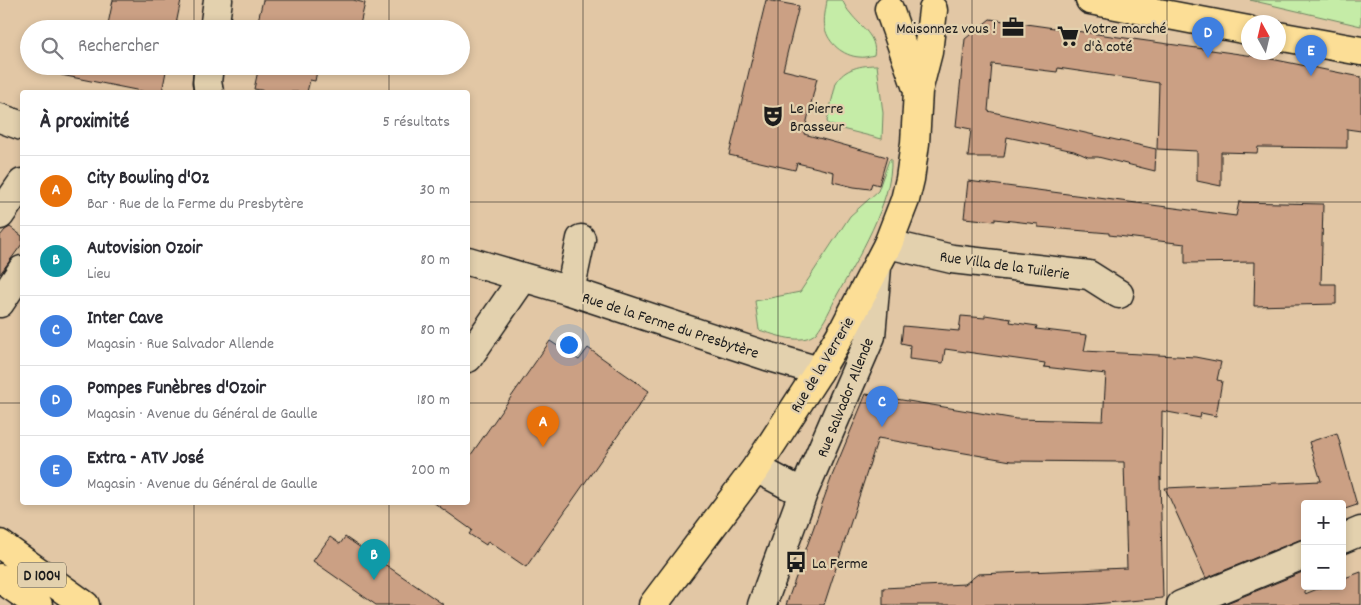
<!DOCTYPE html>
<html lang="fr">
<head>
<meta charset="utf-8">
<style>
  body { margin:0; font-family:Dekko,sans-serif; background:#f7f7f7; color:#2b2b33 }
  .controls { position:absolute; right:15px; bottom:15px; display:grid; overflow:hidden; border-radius:5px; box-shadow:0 2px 8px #0003 }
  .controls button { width:45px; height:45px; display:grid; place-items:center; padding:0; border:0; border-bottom:1px solid #e1e1e2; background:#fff; color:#2b2b33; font:25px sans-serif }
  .compass { position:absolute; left:1241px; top:15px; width:45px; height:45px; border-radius:50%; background:#fff; box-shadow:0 2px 8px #0003; rotate:352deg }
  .you { position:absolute; left:568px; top:344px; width:18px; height:18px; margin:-12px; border:4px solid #fff; border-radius:50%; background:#1a73e8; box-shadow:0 0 0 8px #1a73e833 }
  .badge { display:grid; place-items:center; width:32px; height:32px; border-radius:50%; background:#1c1c1c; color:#fff; font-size:16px; font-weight:700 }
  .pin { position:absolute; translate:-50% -41px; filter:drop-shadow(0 1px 2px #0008) }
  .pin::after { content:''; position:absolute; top:26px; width:18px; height:15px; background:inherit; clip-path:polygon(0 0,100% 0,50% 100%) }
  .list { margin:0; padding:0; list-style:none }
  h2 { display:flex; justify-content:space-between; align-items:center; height:65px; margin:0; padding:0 20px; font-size:21px }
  h2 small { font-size:16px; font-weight:400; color:#7c7c81 }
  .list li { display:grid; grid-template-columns:32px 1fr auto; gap:15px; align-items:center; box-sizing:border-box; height:70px; padding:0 20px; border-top:1px solid #e1e1e2 }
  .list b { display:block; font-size:19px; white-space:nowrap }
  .list p { margin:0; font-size:16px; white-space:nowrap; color:#7c7c81 }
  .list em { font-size:16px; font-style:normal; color:#7c7c81 }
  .icon { flex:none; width:28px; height:28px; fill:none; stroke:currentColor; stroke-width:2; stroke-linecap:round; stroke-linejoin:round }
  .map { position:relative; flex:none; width:1361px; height:605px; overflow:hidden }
  .search { position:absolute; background:#fff; box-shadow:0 2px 8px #0003; left:20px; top:20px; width:450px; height:55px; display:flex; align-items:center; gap:12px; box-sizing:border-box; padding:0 18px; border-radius:28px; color:#7c7c81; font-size:19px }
  .panel { position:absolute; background:#fff; box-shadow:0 2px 8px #0003; left:20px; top:90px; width:450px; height:415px; border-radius:5px }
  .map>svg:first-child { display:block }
  .green { fill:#c5eca7; stroke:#708462 }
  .building { fill:#cba084; stroke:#1c1c1c }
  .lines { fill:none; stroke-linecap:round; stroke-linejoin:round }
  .minor-casing { stroke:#1c1c1c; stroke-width:31 }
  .major-casing { stroke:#1c1c1c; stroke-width:31 }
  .highway-casing { stroke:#1c1c1c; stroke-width:31 }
  .minor { stroke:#e3d1ae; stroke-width:28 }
  .major { stroke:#fcde96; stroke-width:28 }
  .highway { stroke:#fcde96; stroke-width:28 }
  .grid { fill:none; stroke:#1c1c1c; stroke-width:1; stroke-opacity:0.55 }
  .labels { text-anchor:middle; stroke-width:4.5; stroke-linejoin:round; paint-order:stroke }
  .shield { fill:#e3d1ae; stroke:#585248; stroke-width:1 }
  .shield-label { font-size:15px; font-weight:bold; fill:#1c1c1c }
  .poi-label { font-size:16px; fill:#1c1c1c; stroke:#e3d1ae; text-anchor:start }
  .street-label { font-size:16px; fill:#1c1c1c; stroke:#e3d1ae }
</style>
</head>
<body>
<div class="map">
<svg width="1361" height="605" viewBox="0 0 1361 605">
  <rect width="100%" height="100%" fill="#e2c7a5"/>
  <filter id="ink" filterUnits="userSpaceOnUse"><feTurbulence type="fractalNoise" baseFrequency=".02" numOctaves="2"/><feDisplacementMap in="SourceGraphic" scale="10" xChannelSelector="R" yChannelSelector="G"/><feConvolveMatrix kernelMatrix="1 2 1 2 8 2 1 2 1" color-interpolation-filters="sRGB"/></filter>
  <g filter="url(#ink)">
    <!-- green -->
    <path class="green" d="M 827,0 L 842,0 C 845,5 847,10 851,14 C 860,26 878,37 874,55 C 869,56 864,58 859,57 C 843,56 828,43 825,28 C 823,19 826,9 827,0 Z
      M 1250,0 L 1361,0 L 1361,26 Z
      M 877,65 L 883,113 L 882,139 L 842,129 L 828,124 L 827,121 L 836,83 C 844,68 862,65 877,65 Z
      M 891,159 C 893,201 857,260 837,295 C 831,308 825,321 816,333 C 802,346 776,335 759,330 L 755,301 L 800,292 L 850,216 L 878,191 L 889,160 Z"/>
    <!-- building -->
    <path class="building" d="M 113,0 L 181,0 L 175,29 L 107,29 Z
      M 263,0 L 353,0 L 365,3 L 359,29 L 256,29 Z
      M 766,0 L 799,6 L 783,70 L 817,78 L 804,134 L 887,157 L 879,185 L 872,183 L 870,189 L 854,187 L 833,182 L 834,172 L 797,163 L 795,170 L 729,155 Z
      M 990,19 L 1261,57 L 1361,77 L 1361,131 L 1347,129 L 1347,148 L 1258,147 L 1257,153 L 1221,152 L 1221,186 L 1197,181 L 1197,151 L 1157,149 L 1159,83 L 1058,68 L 1057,72 L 992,64 L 988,111 L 1156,149 L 1155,171 L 1098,157 L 1088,157 L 1074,151 L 1007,137 L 1004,157 L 968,157 L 971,129 L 956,126 L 965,39 Z
      M 63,66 L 167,66 L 162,92 L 146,92 L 61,75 Z
      M 259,66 L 318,66 L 315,81 L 310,80 L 307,92 L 272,92 L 254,89 Z
      M 968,181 L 1236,216 L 1239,202 L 1323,204 L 1321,284 L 1336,284 L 1336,304 L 1254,306 L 1255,262 L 1185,263 L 1185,244 L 1109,235 L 1109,233 L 1038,227 L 1038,224 L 995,219 L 995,221 L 964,218 Z
      M 10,227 L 22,236 L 22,244 L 0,274 L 0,236 L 5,230 Z
      M 985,315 L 1011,319 L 1010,322 L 1037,326 L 1036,329 L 1087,335 L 1084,351 L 1195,357 L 1221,362 L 1217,380 L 1222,381 L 1216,416 L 1201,413 L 1200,418 L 1162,411 L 1161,480 L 1160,477 L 1163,598 L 1083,605 L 883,605 L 883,588 L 965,584 L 978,574 L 1127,568 L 1124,462 L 1011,461 L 878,438 L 824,605 L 786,605 L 832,476 L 866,394 L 1016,419 L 1103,421 L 1106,374 L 1044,367 L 1045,363 L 945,349 L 943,363 L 909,359 L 910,345 L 901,343 L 903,326 L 959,331 L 961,316 L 985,318 Z
      M 550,341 L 579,360 L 588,348 L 649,391 L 526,567 L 488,541 L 486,545 L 469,534 L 472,530 L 433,502 L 468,502 L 468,459 Z
      M 1337,433 L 1357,505 L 1342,510 L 1342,504 L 1305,504 L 1305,539 L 1299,540 L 1206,578 L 1165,488 L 1321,481 L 1309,442 Z
      M 330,537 L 340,544 L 345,537 L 444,605 L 376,605 L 313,561 Z
      M 1305,571 L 1305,594 L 1325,586 L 1342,586 L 1342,579 L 1361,572 L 1361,605 L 1222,605 Z"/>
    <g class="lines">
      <!-- minor casing -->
      <g class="minor-casing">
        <path id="minor" d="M 214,29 L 218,0
          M 209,66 L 207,82 L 209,92
          M 0,118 L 22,126
          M 0,215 L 22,183
          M 888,244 L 952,259 L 1089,275 L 1119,294
          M 468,261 L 570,291 L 767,356 L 819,371
          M 570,291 L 581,239
          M 0,303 L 22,270
          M 468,358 L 523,278
          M 756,468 L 803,493
          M 1342,539 L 1361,531
          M 762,605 L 803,493 L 871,336 L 877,267
          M 1181,605 L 1305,554"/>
      </g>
      <!-- major casing -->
      <g class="major-casing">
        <path id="major" d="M 1090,0 L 1248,30
          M 889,9 L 918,91
          M 1278,36 L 1361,51
          M 653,605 L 756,468 L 819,371 L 845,327 L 888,244 L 905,200 L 910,179 L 915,143 L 918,91 L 928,52 L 933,10"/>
      </g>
      <!-- highway casing -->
      <g class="highway-casing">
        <path id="highway" d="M 0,544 L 85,605
          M 0,578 L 38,605"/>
      </g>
      <!-- minor -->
      <use href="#minor" class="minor"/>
      <!-- major -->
      <use href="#major" class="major"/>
      <!-- highway -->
      <use href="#highway" class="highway"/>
    </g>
  </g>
  <!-- grid -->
  <path class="grid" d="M 194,0 L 194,29M 389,0 L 389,29M 583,0 L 583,605M 778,0 L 778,605M 972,0 L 972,605M 1167,0 L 1167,605M 194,66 L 194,92M 389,66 L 389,92M 0,202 L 22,202M 468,202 L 1361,202M 0,403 L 22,403M 468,403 L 1361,403M 194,502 L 194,605M 389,502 L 389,605"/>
  <!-- icons -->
  <defs>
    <g id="office-bare" transform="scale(1.725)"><path d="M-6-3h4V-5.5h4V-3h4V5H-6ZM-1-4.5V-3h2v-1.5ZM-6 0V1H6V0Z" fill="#1c1c1c" stroke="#e3d1ae" stroke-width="2.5" paint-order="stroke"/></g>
    <g id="supermarket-bare" transform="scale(1.725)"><path d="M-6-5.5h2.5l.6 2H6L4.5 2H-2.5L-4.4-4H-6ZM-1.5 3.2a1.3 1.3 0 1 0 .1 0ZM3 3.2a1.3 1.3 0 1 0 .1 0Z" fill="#1c1c1c" stroke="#e3d1ae" stroke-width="2.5" paint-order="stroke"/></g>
    <g id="theatre-bare" transform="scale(1.725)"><path d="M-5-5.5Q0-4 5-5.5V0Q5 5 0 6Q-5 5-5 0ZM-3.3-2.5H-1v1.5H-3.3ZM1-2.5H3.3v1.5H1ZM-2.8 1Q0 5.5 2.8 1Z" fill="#1c1c1c" stroke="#e3d1ae" stroke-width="2.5" paint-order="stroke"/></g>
    <g id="bus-bare" transform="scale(1.725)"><path d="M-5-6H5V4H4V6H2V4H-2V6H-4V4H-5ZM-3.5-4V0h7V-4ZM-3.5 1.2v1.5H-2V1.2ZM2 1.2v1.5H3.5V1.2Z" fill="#1c1c1c" stroke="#e3d1ae" stroke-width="2.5" paint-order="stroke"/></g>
  </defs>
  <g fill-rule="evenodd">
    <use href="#office-bare" x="1013" y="27"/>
    <use href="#supermarket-bare" x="1068" y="36"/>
    <use href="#theatre-bare" x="773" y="116"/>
    <use href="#bus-bare" x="796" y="562"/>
  </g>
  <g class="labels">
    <!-- shield labels -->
    <rect class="shield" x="18" y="562.5" width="48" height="25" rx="4"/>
    <g class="shield-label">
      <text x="42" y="580">D 1004</text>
    </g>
    <!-- poi labels -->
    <g class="poi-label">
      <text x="996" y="33" text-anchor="end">Maisonnez vous !</text>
      <text x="1084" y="33">Votre marché<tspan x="1084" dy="18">d'à coté</tspan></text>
      <text x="790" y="113">Le Pierre<tspan x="790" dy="18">Brasseur</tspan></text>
      <text x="812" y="568">La Ferme</text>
    </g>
    <!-- street labels -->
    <g class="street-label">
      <text transform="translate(1005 264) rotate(8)" y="6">Rue Villa de la Tuilerie</text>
      <text transform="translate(671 324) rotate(18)" y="6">Rue de la Ferme du Presbytère</text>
      <text transform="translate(821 364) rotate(-59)" y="6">Rue de la Verrerie</text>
      <text transform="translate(844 397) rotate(-68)" y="6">Rue Salvador Allende</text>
    </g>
  </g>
</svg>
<div class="controls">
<button>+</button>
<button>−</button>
</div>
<svg class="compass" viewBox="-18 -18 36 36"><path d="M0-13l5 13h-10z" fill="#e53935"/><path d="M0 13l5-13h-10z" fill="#7c7c81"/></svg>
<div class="you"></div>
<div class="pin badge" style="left:543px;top:447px;background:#e8710a">A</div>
<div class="pin badge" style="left:374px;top:580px;background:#0f9aa8">B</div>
<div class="pin badge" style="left:882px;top:427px;background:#3f7fe0">C</div>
<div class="pin badge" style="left:1208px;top:58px;background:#3f7fe0">D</div>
<div class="pin badge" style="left:1311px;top:76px;background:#3f7fe0">E</div>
<div class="search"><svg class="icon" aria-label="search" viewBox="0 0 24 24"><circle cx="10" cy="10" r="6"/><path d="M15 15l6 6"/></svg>Rechercher</div>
<section class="panel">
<h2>À proximité<small>5 résultats</small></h2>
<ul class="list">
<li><span class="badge" style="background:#e8710a">A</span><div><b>City Bowling d'Oz</b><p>Bar · Rue de la Ferme du Presbytère</p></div><em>30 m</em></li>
<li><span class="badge" style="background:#0f9aa8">B</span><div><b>Autovision Ozoir</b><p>Lieu</p></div><em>80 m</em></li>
<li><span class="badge" style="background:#3f7fe0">C</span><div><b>Inter Cave</b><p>Magasin · Rue Salvador Allende</p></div><em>80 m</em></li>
<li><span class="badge" style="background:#3f7fe0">D</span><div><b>Pompes Funèbres d'Ozoir</b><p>Magasin · Avenue du Général de Gaulle</p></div><em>180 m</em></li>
<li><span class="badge" style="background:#3f7fe0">E</span><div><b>Extra - ATV José</b><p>Magasin · Avenue du Général de Gaulle</p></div><em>200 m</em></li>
</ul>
</section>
</div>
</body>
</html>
